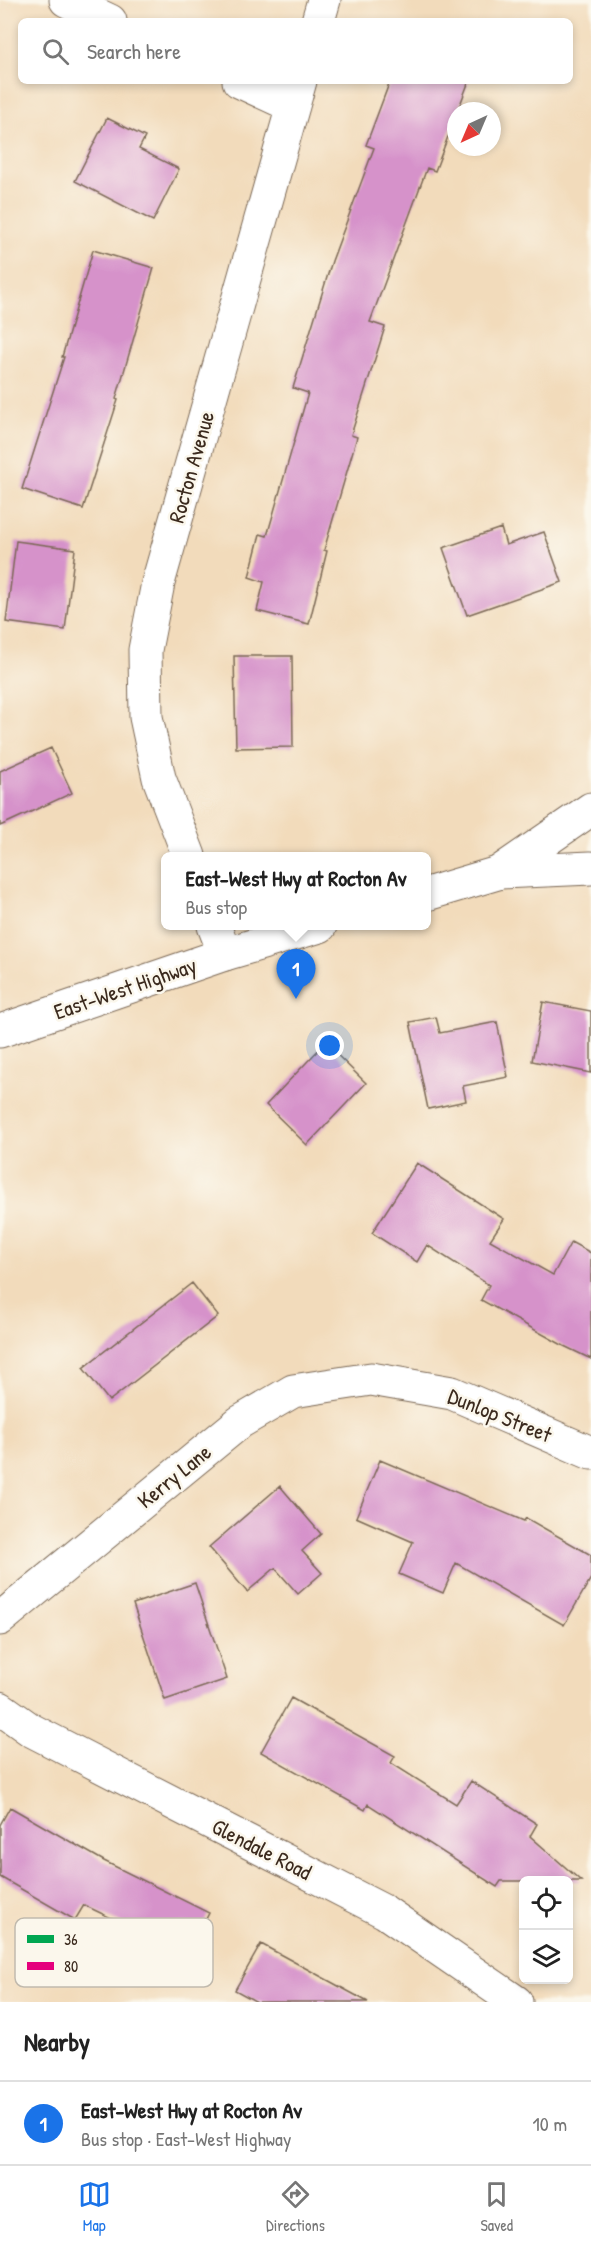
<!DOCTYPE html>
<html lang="en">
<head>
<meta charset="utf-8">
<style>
  body { margin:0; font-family:"Patrick Hand",sans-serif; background:#f2f2f2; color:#222 }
  .controls { position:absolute; right:18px; bottom:18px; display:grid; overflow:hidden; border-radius:9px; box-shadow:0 3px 9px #0003 }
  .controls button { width:54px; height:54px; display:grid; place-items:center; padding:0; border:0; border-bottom:2px solid #e0e0e0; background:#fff; color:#222; font:30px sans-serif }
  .compass { position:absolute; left:447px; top:102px; width:54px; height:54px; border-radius:50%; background:#fff; box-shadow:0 3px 9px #0003; rotate:224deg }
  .you { position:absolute; left:330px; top:1046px; width:21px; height:21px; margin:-15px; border:4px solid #fff; border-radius:50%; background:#1a73e8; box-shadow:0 0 0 9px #1a73e833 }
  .badge { display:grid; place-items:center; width:39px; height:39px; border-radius:50%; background:#1a73e8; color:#fff; font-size:20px; font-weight:700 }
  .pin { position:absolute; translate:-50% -50px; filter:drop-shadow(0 2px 3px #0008) }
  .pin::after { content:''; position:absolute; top:32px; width:21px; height:18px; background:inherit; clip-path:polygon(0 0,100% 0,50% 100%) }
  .popup { position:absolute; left:161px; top:852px; width:270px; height:78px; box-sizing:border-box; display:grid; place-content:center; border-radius:9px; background:#fff; filter:drop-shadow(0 2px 4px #0005); font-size:20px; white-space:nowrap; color:#767676 }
  .popup b { font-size:22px; color:#222 }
  .popup::after { content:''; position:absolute; left:50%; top:100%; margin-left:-12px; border:12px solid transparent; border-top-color:#fff }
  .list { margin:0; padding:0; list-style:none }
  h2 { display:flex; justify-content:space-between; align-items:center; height:78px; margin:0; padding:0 24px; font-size:26px }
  h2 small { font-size:20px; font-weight:400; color:#767676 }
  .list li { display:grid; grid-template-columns:39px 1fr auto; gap:18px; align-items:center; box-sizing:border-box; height:84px; padding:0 24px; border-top:2px solid #e0e0e0 }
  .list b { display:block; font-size:22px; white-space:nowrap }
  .list p { margin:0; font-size:20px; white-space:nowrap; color:#767676 }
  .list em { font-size:20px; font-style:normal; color:#767676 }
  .icon { flex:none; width:33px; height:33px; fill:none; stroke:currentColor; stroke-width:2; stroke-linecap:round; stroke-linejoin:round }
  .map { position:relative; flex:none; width:591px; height:2002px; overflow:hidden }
  .search { position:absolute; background:#fff; box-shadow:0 3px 9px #0003; left:18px; right:18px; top:18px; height:66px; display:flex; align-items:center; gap:15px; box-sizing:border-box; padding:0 21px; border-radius:9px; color:#767676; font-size:22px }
  .sheet { height:162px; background:#fff }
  nav { display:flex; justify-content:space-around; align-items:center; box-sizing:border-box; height:84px; border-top:2px solid #e0e0e0; background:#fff; font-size:16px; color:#767676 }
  nav a { display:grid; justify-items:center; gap:3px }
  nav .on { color:#1a73e8 }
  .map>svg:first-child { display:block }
  .building { fill:#d692ca }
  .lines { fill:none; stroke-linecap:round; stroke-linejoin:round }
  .minor-casing { stroke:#7b6855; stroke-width:35 }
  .primary-casing { stroke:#7b6855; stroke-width:35 }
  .minor { stroke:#fff; stroke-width:33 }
  .primary { stroke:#fff; stroke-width:33 }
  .labels { text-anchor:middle; stroke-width:5; stroke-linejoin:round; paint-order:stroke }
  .street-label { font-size:22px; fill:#3b2a1e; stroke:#fbf7ec }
  .key { fill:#fbf7ec; stroke:#c1baae; stroke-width:1.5 }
  .key-label { font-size:16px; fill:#3b2a1e }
</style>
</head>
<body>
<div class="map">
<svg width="591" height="2002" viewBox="0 0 591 2002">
  <rect width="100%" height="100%" fill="#fbf7ec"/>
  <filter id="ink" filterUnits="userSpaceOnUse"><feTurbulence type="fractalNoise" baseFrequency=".0167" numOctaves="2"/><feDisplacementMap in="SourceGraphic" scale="12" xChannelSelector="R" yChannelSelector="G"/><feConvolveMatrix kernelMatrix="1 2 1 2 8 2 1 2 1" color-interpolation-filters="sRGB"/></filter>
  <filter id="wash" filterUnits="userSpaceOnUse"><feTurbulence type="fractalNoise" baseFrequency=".008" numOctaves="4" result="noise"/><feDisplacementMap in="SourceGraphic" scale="24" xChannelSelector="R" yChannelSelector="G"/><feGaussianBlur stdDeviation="1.35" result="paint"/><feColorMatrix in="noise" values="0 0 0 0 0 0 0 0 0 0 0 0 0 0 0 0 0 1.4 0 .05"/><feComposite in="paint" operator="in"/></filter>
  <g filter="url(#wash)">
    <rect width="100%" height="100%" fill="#f2dbbb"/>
    <g id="blocks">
      <!-- building -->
      <path class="building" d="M 390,81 L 469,81 L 435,171 L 427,168 L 370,322 L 385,327 L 351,435 L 357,437 L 324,550 L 327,551 L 309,624 L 257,611 L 264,582 L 249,577 L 260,534 L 267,536 L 308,393 L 293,388 L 332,261 L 374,148 L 366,145 Z
        M 107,118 L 145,137 L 139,149 L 179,169 L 153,221 L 75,181 Z
        M 93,250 L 154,268 L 116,399 L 118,400 L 83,509 L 22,489 L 64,357 L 62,357 Z
        M 501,528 L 506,545 L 544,532 L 562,582 L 467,615 L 443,548 Z
        M 16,541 L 75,549 L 65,630 L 6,622 Z
        M 234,656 L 292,656 L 293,747 L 236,748 Z
        M 51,748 L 72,793 L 0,826 L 0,771 Z
        M 543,1002 L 591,1011 L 591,1073 L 532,1061 Z
        M 436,1017 L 440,1033 L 497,1022 L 508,1077 L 463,1086 L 466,1101 L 428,1109 L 410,1022 Z
        M 325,1043 L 366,1083 L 307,1145 L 266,1105 Z
        M 417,1163 L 504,1219 L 490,1240 L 553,1275 L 571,1242 L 591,1253 L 591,1359 L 564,1346 L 481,1300 L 489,1285 L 427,1245 L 417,1262 L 372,1233 Z
        M 192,1283 L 218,1316 L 109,1401 L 83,1368 Z
        M 380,1460 L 524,1521 L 526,1518 L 591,1555 L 591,1578 L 564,1625 L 456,1563 L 443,1593 L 399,1574 L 413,1542 L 356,1517 Z
        M 280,1486 L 321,1534 L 302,1551 L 322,1573 L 298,1594 L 275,1568 L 247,1592 L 209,1547 Z
        M 195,1583 L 227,1679 L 165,1700 L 133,1604 Z
        M 291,1698 L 395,1756 L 391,1763 L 456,1804 L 471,1781 L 537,1824 L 530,1836 L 581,1881 L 501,1881 L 497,1887 L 368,1804 L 365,1810 L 261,1752 Z
        M 10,1807 L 104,1861 L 209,1913 L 188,1955 L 84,1905 L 75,1920 L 0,1877 L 0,1825 Z
        M 261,1944 L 368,2002 L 257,2002 L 235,1990 Z"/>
    </g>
  </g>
  <g filter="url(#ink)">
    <use href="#blocks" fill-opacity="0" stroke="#7b6855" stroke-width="1.5"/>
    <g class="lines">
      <!-- minor casing -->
      <g class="minor-casing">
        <path id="minor" d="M 66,0 L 110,21
          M 318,21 L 324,0
          M 239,81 L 293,106
          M 189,856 L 159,778 L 146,717 L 145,650 L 158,583 L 300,81
          M 214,926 L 225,954
          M 0,1619 L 240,1422 L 293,1391 L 371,1379 L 452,1393 L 591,1453
          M 0,1708 L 31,1730 L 385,1912 L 516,2002"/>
      </g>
      <!-- primary casing -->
      <g class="primary-casing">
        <path id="primary" d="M 501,871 L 591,809
          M 427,894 L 501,872 L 591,868
          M 0,1031 L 225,954 L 320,926"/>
      </g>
      <!-- minor -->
      <use href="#minor" class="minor"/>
      <!-- primary -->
      <use href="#primary" class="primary"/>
    </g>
  </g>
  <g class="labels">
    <!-- street labels -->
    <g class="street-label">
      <text transform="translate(191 467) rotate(-74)" y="8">Rocton Avenue</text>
      <text transform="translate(125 988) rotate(-19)" y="8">East-West Highway</text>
      <text transform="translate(500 1415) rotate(22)" y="8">Dunlop Street</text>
      <text transform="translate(174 1476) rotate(-39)" y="8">Kerry Lane</text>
      <text transform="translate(262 1849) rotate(27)" y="8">Glendale Road</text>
    </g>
  </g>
  <!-- legend -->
  <rect x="15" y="1918" width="198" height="69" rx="9" class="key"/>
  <rect x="27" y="1935" width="27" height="8" fill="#00a651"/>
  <rect x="27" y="1962" width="27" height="8" fill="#e5007d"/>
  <g class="key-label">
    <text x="64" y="1945">36</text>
    <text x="64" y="1972">80</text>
  </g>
</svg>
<div class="controls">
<button><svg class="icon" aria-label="locate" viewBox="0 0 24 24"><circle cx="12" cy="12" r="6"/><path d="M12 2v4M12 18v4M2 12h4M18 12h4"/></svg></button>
<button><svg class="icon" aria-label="layers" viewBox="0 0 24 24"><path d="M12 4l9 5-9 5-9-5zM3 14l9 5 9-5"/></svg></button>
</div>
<svg class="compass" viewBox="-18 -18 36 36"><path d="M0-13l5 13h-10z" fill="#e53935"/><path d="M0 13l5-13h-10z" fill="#767676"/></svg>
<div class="you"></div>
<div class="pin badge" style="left:296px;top:999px">1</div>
<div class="popup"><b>East-West Hwy at Rocton Av</b>Bus stop</div>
<div class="search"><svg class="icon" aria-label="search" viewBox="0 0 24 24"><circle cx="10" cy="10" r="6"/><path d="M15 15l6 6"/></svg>Search here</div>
</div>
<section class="sheet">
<h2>Nearby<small></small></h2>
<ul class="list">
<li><span class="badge">1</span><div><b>East-West Hwy at Rocton Av</b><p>Bus stop · East-West Highway</p></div><em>10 m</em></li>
</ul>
</section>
<nav>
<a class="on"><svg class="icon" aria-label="map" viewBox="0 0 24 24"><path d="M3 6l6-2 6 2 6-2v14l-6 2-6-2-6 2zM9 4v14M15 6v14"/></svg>Map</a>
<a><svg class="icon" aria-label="directions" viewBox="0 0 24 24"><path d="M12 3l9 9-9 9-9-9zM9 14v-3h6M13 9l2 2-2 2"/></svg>Directions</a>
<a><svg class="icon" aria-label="saved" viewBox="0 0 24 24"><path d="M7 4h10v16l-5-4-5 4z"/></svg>Saved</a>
</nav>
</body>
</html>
